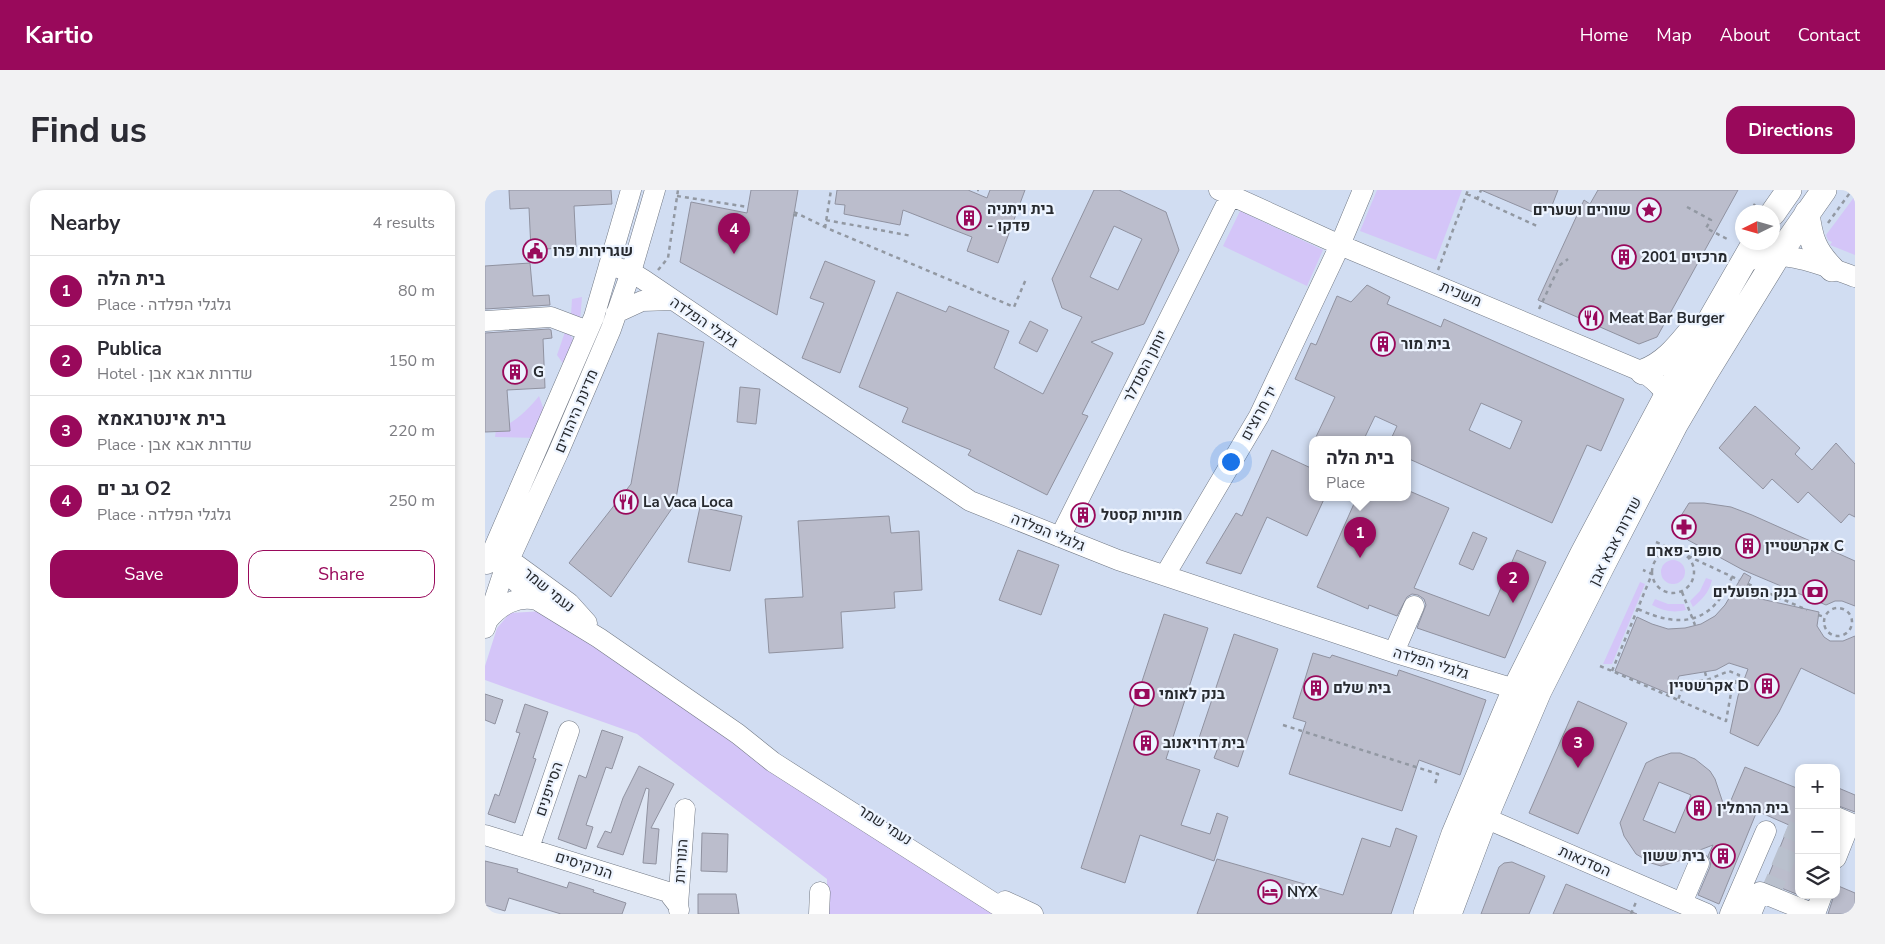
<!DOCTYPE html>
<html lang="en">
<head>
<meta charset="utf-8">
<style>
  body { margin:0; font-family:"Nunito Sans",Heebo,sans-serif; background:#f2f2f3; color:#2b2b33 }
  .controls { position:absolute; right:15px; bottom:15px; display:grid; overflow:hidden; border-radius:10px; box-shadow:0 2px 8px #0003 }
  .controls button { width:45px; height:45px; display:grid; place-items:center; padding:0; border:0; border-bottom:1px solid #e1e1e2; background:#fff; color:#2b2b33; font:25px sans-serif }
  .compass { position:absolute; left:1250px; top:15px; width:45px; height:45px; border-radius:50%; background:#fff; box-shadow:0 2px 8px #0003; rotate:265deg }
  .you { position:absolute; left:745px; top:271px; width:18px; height:18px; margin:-12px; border:4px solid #fff; border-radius:50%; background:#1a73e8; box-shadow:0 0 0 8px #1a73e833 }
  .badge { display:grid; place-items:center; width:32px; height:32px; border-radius:50%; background:#99095b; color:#fff; font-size:16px; font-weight:700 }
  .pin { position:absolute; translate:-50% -41px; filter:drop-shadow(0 1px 2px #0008) }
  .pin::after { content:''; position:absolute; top:26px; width:18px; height:15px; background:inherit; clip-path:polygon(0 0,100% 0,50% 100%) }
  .popup { position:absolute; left:824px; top:246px; width:102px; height:65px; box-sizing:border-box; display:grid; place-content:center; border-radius:10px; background:#fff; filter:drop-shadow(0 1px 4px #0005); font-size:16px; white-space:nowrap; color:#7c7c81 }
  .popup b { font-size:19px; color:#2b2b33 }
  .popup::after { content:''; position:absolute; left:50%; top:100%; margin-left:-10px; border:10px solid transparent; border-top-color:#fff }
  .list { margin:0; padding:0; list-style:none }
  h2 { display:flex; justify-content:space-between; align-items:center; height:65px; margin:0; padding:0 20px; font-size:21px }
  h2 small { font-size:16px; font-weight:400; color:#7c7c81 }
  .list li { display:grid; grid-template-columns:32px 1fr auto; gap:15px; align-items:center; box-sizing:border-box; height:70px; padding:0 20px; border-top:1px solid #e1e1e2 }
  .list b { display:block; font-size:19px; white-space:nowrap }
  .list p { margin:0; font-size:16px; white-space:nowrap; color:#7c7c81 }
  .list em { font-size:16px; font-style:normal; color:#7c7c81 }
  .actions { display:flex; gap:10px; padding:15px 20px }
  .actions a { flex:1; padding:11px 0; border:1px solid #99095b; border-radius:15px; text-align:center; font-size:18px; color:#99095b }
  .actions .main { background:#99095b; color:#fff }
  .icon { flex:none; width:28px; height:28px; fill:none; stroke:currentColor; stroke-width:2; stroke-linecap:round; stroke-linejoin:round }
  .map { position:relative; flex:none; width:1370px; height:724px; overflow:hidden; border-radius:15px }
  header { display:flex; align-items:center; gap:30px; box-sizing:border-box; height:70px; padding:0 25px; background:#99095b; color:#fff }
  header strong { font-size:24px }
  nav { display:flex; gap:28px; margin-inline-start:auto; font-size:18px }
  .intro { display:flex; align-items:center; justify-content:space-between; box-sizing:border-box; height:120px; padding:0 30px }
  h1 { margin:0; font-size:35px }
  .button { padding:12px 22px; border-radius:15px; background:#99095b; color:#fff; font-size:18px; font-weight:700 }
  main { display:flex; gap:30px; padding:0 30px }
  aside { flex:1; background:#fff; border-radius:15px; box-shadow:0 2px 8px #0003 }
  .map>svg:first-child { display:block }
  .built { fill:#d1ddf2; fill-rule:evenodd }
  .green { fill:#d4c5f8 }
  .building { fill:#bbbdcc; stroke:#9092a0; fill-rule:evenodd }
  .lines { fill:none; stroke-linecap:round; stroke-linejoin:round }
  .minor-tunnel { stroke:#b9c0cd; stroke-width:20; stroke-dasharray:20 10; stroke-linecap:butt }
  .minor-casing { stroke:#727985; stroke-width:21 }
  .major-casing { stroke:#727985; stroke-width:26 }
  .path { stroke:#9298a2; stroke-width:2.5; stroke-dasharray:4 4; stroke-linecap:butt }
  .minor { stroke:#fff; stroke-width:20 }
  .major { stroke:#fff; stroke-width:25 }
  .labels { text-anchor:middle; stroke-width:4.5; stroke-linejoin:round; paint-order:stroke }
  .poi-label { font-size:15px; font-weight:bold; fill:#272a2f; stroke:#edf4ff; text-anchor:start }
  .street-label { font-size:15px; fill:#272a2f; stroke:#edf4ff }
</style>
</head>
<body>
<header>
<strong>Kartio</strong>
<nav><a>Home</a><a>Map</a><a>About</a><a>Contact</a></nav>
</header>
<div class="intro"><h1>Find us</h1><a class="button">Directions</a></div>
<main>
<aside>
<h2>Nearby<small>4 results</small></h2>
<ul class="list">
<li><span class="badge">1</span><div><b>בית הלה</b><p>Place · גלגלי הפלדה</p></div><em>80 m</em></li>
<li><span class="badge">2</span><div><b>Publica</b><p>Hotel · שדרות אבא אבן</p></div><em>150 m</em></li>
<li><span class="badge">3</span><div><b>בית אינטרגאמא</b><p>Place · שדרות אבא אבן</p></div><em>220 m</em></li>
<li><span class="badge">4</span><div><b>גב ים O2</b><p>Place · גלגלי הפלדה</p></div><em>250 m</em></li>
</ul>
<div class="actions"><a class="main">Save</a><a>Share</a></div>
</aside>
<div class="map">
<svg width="1370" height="724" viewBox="0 0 1370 724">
  <rect width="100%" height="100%" fill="#dee6f4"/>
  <!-- built -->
  <path class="built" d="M 0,0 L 1370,0 L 1370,724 L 530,724 L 0,365 ZM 1258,22 L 1288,22 L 1288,52 L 1258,52 ZM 828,249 L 922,249 L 922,307 L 828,307 ZM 1314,578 L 1351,578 L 1351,705 L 1314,705 Z"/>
  <!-- green -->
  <path class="green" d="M 892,0 L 977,0 L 951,70 L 875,41 Z
    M 1370,6 L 1370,65 L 1345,55 L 1347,52 L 1343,50 L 1341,45 Z
    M 755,21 L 838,60 L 822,96 L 738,56 Z
    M 97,107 L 95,131 L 86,125 L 87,109 Z
    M 81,139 L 88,149 L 79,175 L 72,165 Z
    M 54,206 L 60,223 L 51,248 L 10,247 L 11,240 C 29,233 42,221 54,206 Z
    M1176 382a12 12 0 1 1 24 0a12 12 0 1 1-24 0Z
    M 1221,388 L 1227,390 C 1224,402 1218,409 1208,417 L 1205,411 L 1215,401 Z
    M 1155,392 L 1160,394 L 1127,474 L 1118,474 Z
    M 1170,409 L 1183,414 L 1199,414 L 1201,420 C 1188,423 1178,421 1167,415 Z
    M 59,421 L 525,724 L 342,724 L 342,689 L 152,544 L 0,490 L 0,476 L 12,438 L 25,423 Z"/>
  <!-- building -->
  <path class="building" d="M 24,0 L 126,0 L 127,14 L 89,16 L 91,57 L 46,60 L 44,18 L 25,19 Z
    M 266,0 L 313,0 L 292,125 L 195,72 L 206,12 L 262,23 Z
    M 352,0 L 483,0 L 502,8 L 505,0 L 540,0 L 513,73 L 482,61 L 487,47 L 418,20 L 415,35 L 359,24 L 360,15 L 350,14 Z
    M 609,0 L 634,0 L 681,22 L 694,60 L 659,134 L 606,152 L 628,163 L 597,224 L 603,226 L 562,305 L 483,265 L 486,260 L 417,232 L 423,218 L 374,197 L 412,102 L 461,122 L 464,116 L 524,141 L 509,178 L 558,204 L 597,127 L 577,118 L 567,89 ZM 629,36 L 657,49 L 633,100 L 605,87 Z
    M 996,0 L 1073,0 L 1066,18 L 1054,13 L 1050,23 Z
    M 1113,0 L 1253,0 L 1172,147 L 1154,154 L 1053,110 L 1099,10 L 1105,14 Z
    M 340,71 L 390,91 L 355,183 L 317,168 L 339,113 L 325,108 Z
    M 45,73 L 48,106 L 64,105 L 65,115 L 0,119 L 0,76 Z
    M 882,95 L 905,107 L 902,114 L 956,137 L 959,129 L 1139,209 L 1116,261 L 1102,255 L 1067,333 L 922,268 L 922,249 L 906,249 L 912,236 L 890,226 L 879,249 L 830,249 L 850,207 L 810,189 L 826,153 L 831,155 L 852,106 L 866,112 ZM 996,213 L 1037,231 L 1025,259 L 984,240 Z
    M 545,131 L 563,140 L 552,162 L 534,153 Z
    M 64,139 L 66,140 L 67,148 L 58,149 L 60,198 L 22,200 L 25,241 L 0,242 L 0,143 Z
    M 173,143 L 219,152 L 190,314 L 126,407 L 84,373 L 146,294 Z
    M 255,197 L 275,199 L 271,234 L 252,232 Z
    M 1270,216 L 1315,258 L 1310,264 L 1327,280 L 1351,253 L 1370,274 L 1370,327 L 1364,324 L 1356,333 L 1323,302 L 1313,313 L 1287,289 L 1278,299 L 1234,258 Z
    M 787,260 L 828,279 L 828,307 L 840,307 L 822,346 L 782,327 L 756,384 L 721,373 L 751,323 L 757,326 Z
    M 922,300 L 964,318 L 929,398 L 1004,426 L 1032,360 L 1061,372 L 1020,468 L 932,438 L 941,415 L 939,409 L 933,405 L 927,404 L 922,407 L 912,426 L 884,415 L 883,419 L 832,397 L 872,307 L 922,307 Z
    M 1204,313 L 1219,313 L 1246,317 L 1267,325 L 1370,371 L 1370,416 L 1357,411 L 1350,411 L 1341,415 L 1258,380 L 1203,350 L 1189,337 Z
    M 215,317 L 257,326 L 245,381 L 203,372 Z
    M 404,326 L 406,343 L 434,341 L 437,400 L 409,402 L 410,418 L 356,422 L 358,458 L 284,463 L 280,409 L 318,407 L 313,331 Z
    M 988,342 L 1002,348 L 988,380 L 974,374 Z
    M 533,360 L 574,375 L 556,425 L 514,410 Z
    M 1259,383 L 1266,387 L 1258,405 L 1334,422 L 1332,436 L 1339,447 L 1345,451 L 1358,451 L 1370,446 L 1370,504 L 1316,478 L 1294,522 L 1273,556 L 1245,543 L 1253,506 L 1263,479 L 1244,473 L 1231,480 L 1194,486 L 1187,505 L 1130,481 L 1152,427 L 1167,434 L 1183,439 L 1200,438 L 1216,434 L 1230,426 L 1240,415 Z
    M 679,424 L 723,438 L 681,569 L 715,580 L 696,635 L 725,644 L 732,623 L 743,627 L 729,671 L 655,645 L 640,693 L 596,678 Z
    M 749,444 L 793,459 L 753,577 L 729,568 L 734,555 L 714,548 Z
    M 828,463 L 845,468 L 847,465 L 912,486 L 914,480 L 1001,510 L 975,585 L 934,570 L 917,621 L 804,584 L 821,532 L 808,528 Z
    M 0,504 L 18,510 L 10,534 L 0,530 Z
    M 1093,511 L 1142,533 L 1093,644 L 1044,623 Z
    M 40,514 L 63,522 L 48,568 L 51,569 L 30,633 L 3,624 L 10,604 L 14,606 L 35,543 L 31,542 Z
    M 117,540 L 138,547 L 127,579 L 121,577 L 101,635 L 108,637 L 101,659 L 73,649 L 94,585 L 101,588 Z
    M 1186,563 L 1195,563 L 1210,569 L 1225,581 L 1230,589 L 1241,622 L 1260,577 L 1314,599 L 1314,705 L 1281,692 L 1304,635 L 1272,621 L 1234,714 L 1213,705 L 1225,677 L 1226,671 L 1223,666 L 1228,655 L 1207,663 L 1200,669 L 1176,676 L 1166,673 L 1151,664 L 1139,646 L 1135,633 L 1161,573 L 1171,568 ZM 1174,592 L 1206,605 L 1190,643 L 1158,630 Z
    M 154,576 L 189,594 L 166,638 L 174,639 L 171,674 L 158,673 L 164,599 L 161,598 L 138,665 L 112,657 L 120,641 L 126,643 L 138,608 Z
    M 1351,597 L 1370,605 L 1370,622 L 1351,615 Z
    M 911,638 L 932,646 L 906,724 L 712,724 L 732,669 L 858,705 L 877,648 L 905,657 Z
    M 217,643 L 243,644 L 242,682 L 216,681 Z
    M 0,671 L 33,679 L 32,682 L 82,698 L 84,692 L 109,700 L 108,702 L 141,713 L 137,724 L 76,724 L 24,708 L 20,721 L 0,715 Z
    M 1027,672 L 1060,686 L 1044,724 L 996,724 L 1014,677 L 1019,673 Z
    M 1081,694 L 1152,724 L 1068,724 Z
    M 1351,695 L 1370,703 L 1370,724 L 1343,724 L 1349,705 L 1351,705 Z
    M 213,704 L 251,704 L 254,724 L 213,724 Z"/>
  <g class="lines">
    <!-- minor-tunnel -->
    <path class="minor-tunnel" d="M 1284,706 L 1314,635"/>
    <!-- minor casing -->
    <g class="minor-casing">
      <path id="minor" d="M 734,0 L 855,55 L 1158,182 C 1172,192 1182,201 1186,219
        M 1260,72 C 1295,56 1337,75 1370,87
        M 124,75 L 146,82 L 159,90 L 485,311 L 633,370 L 914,464 L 1030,499 L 1044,501
        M 131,123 L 157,111 L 187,110
        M 0,131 L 66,127 L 103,141
        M 575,347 L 746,5
        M 14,362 L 84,413 L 102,433
        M 6,363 L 19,381 L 52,410 L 114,448 L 253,544 L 288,572 L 512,715 L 530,724
        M 2,374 L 109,127 L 146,0
        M 680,385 L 774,226 L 855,55 L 878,0
        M 3,430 C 15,415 33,405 52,410
        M 0,438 L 19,381 L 73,263 L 126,139 L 146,82 L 170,0
        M 909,462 L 929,416
        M 990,617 L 1000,628 L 1222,724
        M 1351,627 L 1365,633 L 1351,668
        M 0,645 L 183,702 L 193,715
        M 44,658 L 84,541
        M 520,711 L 548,724
        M 1197,713 L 1214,673
        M 194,720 L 193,715 L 200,619
        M 334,724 L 335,702
        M 1245,724 L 1281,641
        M 1266,724 L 1275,702 L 1329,724
        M 1330,724 L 1337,705"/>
    </g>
    <!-- major casing -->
    <g class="major-casing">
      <path id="major" d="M 1288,23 L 1304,0
        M 1322,23 C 1325,48 1329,61 1347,79
        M 1158,182 C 1180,174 1193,157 1207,140
        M 941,724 L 969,644 L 1030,499 L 1098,363 L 1182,205 L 1270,52
        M 964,724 L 1000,628 L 1054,501 L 1117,376 L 1190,235 L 1220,184 L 1292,67 L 1339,0"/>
    </g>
    <!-- path -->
    <path class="path" d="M 492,0 L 494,0
      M 982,4 L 1052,36
      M 192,6 L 263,17
      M 992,10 L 996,0
      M 1202,17 L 1226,30 L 1221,38 L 1244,50
      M 309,22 L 344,39 L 529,117 L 541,89
      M 1264,22 L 1270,14
      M 308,25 L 315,26
      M 341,30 L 427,46
      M 1343,33 L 1367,0
      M 340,38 L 346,0
      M 173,80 L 183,68 L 193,0
      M 953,80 L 983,0
      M 1054,119 L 1075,75 L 1083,69
      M 1171,352 L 1191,361
      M1167 382a21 21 0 1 1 42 0a21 21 0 1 1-42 0Z
      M 1203,366 L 1254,390
      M 1263,394 L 1322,420
      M 1197,402 L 1210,435
      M1339 432a14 14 0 1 1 28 0a14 14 0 1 1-28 0Z
      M 1153,419 C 1196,439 1227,434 1247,387
      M 1333,425 L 1340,427
      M 1115,476 L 1127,481 L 1241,531 L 1246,503 L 1254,485 L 1244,481 L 1222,490 L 1199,493 L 1193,510
      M 1127,481 L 1167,384 L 1158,380
      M 1220,482 L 1222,490
      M 798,535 L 953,584 L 950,594
      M 1146,724 L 1151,712"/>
    <!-- minor -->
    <use href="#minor" class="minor"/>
    <!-- major -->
    <use href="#major" class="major"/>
  </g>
  <!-- icons -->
  <defs>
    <g id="sight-ring" transform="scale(1.25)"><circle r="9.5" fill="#edf4ff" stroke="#99095b" stroke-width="1.5"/><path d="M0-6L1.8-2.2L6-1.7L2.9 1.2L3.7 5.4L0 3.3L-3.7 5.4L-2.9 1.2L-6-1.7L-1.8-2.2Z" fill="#99095b"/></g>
    <g id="building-ring" transform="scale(1.25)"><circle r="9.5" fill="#edf4ff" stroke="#99095b" stroke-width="1.5"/><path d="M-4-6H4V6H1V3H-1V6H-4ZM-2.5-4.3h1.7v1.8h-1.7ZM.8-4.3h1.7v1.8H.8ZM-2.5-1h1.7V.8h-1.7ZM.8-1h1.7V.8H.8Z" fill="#99095b"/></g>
    <g id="civic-ring" transform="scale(1.25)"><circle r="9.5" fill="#edf4ff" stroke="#99095b" stroke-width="1.5"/><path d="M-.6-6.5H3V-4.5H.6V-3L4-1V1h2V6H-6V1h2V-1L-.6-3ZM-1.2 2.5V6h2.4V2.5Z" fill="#99095b"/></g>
    <g id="restaurant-ring" transform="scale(1.25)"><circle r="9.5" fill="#edf4ff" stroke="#99095b" stroke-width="1.5"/><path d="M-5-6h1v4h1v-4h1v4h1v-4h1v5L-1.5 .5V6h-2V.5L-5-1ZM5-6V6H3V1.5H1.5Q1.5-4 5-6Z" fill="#99095b"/></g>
    <g id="pharmacy-ring" transform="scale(1.25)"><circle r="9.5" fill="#edf4ff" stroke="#99095b" stroke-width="1.5"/><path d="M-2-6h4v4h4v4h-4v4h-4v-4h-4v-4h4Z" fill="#99095b"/></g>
    <g id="bank-ring" transform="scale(1.25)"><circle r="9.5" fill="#edf4ff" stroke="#99095b" stroke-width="1.5"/><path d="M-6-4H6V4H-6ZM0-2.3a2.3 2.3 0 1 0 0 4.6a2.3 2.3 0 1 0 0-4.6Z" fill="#99095b"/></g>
    <g id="hotel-ring" transform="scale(1.25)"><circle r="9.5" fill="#edf4ff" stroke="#99095b" stroke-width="1.5"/><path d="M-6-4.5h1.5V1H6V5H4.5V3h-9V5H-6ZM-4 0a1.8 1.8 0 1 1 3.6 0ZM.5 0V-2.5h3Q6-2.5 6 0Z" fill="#99095b"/></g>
  </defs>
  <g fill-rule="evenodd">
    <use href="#sight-ring" x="1164" y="20"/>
    <use href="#building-ring" x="484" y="28"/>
    <use href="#civic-ring" x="50" y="61"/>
    <use href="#building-ring" x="1139" y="67"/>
    <use href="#restaurant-ring" x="1106" y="128"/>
    <use href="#building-ring" x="898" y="154"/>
    <use href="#building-ring" x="30" y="182"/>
    <use href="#restaurant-ring" x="141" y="312"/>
    <use href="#building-ring" x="598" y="325"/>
    <use href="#pharmacy-ring" x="1199" y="337"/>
    <use href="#building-ring" x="1263" y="356"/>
    <use href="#bank-ring" x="1330" y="402"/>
    <use href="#building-ring" x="1282" y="496"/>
    <use href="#building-ring" x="831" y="498"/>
    <use href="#bank-ring" x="657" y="504"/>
    <use href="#building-ring" x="661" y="553"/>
    <use href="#building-ring" x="1214" y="618"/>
    <use href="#building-ring" x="1238" y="666"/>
    <use href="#hotel-ring" x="785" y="702"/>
  </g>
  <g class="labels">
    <!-- poi labels -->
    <g class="poi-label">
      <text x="502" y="24">בית ויתניה<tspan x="502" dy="17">- פדקו</tspan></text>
      <text x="1146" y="25" text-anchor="end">שוורים ושערים</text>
      <text x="68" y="66">שגרירות פרו</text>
      <text x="1156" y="72">מרכזים 2001</text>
      <text x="1124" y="133">Meat Bar Burger</text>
      <text x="916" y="159">בית מור</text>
      <text x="48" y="187">G</text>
      <text x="158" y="317">La Vaca Loca</text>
      <text x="616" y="330">מוניות קסטל</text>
      <text x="1280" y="361">אקרשטיין C</text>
      <text x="1199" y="366" text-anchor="middle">סופר-פארם</text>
      <text x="1312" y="407" text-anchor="end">בנק הפועלים</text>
      <text x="1264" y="501" text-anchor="end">אקרשטיין D</text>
      <text x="848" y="503">בית שלם</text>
      <text x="674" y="509">בנק לאומי</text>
      <text x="678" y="558">בית דרויאנוב</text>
      <text x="1232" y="623">בית הרמלין</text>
      <text x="1220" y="671" text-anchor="end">בית ששון</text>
      <text x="802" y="707">NYX</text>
    </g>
    <!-- street labels -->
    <g class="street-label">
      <text transform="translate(976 104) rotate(23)" y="5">משכית</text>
      <text transform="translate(219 132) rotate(34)" y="5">גלגלי הפלדה</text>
      <text transform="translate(660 176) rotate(-63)" y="5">יוחנן הסנדלר</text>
      <text transform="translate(91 221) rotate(-67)" y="5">מדינת היהודים</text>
      <text transform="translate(774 223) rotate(-61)" y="5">יד חרוצים</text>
      <text transform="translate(563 342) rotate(22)" y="5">גלגלי הפלדה</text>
      <text transform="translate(1130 351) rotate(-63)" y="5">שדרות אבא אבן</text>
      <text transform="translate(64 400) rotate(39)" y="5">נעמי שמר</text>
      <text transform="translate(946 473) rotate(17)" y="5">גלגלי הפלדה</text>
      <text transform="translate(64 599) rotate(-71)" y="5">הסייפנים</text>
      <text transform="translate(400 635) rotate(33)" y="5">נעמי שמר</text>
      <text transform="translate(196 671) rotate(-86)" y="5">הנוריות</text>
      <text transform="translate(1100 671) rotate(24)" y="5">הסדנאות</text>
      <text transform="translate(99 675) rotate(18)" y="5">הנרקיסים</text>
    </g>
  </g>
</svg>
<div class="controls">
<button>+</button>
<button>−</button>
<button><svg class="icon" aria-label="layers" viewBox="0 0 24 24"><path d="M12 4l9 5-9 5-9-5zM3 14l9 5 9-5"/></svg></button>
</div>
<svg class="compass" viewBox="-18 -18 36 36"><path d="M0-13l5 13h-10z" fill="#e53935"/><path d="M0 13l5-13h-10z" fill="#7c7c81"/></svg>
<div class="you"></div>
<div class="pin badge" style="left:875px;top:368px">1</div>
<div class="popup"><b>בית הלה</b>Place</div>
<div class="pin badge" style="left:1028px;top:413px">2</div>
<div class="pin badge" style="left:1093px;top:578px">3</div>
<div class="pin badge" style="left:249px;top:64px">4</div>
</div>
</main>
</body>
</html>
